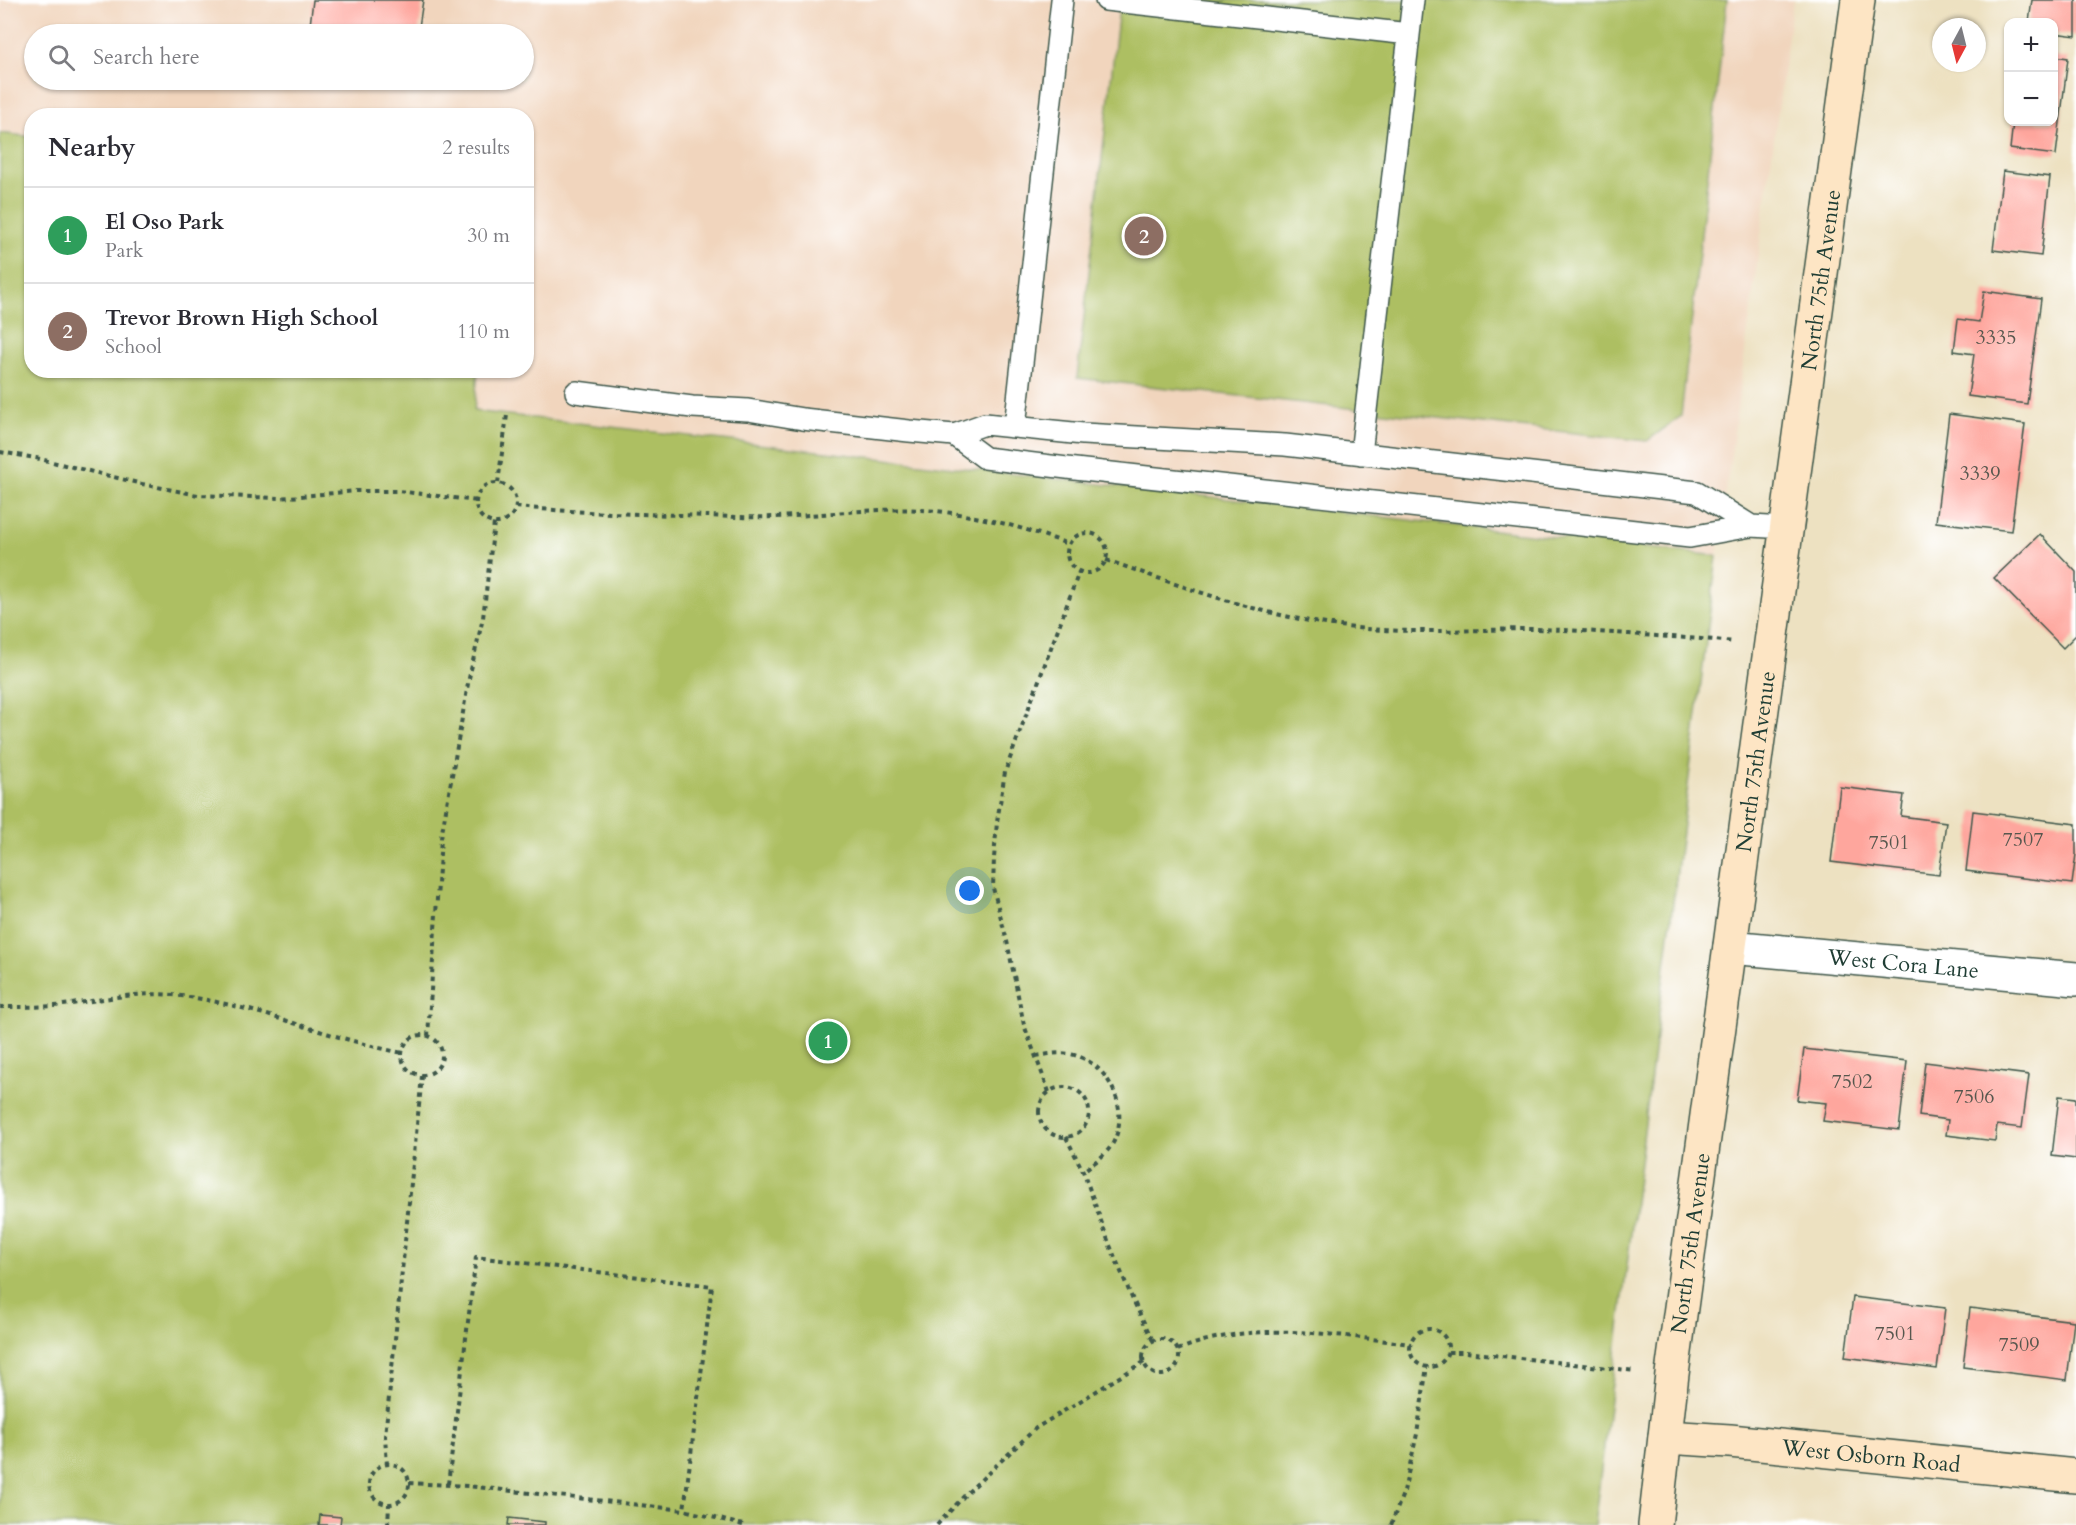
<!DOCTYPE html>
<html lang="en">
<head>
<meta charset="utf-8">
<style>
  body { margin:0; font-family:Cardo,serif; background:#f2f2f3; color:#2b2b33 }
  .controls { position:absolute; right:18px; top:18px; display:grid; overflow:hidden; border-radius:12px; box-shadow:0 2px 4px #0004 }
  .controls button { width:54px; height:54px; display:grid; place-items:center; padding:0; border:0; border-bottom:2px solid #e1e1e2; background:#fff; color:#2b2b33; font:30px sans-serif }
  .compass { position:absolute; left:1932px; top:18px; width:54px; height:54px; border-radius:50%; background:#fff; box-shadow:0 2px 4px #0004; rotate:187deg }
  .you { position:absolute; left:970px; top:891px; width:21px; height:21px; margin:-15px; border:4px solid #fff; border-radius:50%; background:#1a73e8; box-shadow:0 0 0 9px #1a73e833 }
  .badge { display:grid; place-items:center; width:39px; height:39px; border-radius:50%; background:#b5179e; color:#fff; font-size:20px; font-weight:700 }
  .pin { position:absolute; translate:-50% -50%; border:3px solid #fff; box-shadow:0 2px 6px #0006 }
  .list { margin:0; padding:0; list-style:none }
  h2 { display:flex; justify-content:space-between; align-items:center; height:78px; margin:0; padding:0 24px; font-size:26px }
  h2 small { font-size:20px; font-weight:400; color:#7c7c81 }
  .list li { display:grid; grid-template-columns:39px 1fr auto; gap:18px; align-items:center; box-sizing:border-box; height:96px; padding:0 24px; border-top:2px solid #e1e1e2 }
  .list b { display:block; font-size:22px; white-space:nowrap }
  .list p { margin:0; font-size:20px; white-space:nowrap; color:#7c7c81 }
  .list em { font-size:20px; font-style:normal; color:#7c7c81 }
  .icon { flex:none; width:33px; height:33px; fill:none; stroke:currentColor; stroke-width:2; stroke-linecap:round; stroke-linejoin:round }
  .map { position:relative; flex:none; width:2076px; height:1525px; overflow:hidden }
  .search { position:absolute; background:#fff; box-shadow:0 2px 4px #0004; left:24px; top:24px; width:510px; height:66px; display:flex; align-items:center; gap:15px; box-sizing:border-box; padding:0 21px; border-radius:33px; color:#7c7c81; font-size:22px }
  .panel { position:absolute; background:#fff; box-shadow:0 2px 4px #0004; left:24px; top:108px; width:510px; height:270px; border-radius:24px }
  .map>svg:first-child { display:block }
  .built { fill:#f1d5bd; fill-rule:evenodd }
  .green { fill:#adbf62; stroke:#667e4b; stroke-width:1.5 }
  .building { fill:#fea69d }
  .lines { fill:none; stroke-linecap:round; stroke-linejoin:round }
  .lane-casing { stroke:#3e5649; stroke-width:24 }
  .street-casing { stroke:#3e5649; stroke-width:36 }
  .secondary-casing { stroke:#3e5649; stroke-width:36 }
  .path { stroke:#3e5649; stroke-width:4; stroke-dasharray:4.5 4.5; stroke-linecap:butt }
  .lane { stroke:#fff; stroke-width:21 }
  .street { stroke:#fff; stroke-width:33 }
  .secondary { stroke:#fde5c4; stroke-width:33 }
  .labels { text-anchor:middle; stroke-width:4.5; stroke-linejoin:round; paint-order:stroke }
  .number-label { font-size:20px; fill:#57574e }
  .street-label { font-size:22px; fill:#1f3d34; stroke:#fff }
</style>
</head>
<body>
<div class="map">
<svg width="2076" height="1525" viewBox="0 0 2076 1525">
  <rect width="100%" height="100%" fill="#fff"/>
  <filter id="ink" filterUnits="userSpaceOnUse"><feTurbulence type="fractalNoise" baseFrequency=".0167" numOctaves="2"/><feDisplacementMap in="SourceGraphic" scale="12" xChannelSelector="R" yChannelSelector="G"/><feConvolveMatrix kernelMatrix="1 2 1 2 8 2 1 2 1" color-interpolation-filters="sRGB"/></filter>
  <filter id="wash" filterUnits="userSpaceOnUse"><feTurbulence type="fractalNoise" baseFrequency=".008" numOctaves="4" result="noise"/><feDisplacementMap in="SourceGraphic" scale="24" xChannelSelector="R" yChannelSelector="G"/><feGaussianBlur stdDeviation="1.35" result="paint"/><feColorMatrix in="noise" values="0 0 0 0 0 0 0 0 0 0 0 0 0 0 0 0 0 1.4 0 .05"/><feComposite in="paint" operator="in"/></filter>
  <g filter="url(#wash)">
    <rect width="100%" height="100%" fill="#ede1c1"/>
    <!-- built -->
    <path class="built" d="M 0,0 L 1793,0 L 1717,556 L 119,371 L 526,370 L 526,116 L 32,116 L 31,361 L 0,357 ZM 34,34 L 524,34 L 524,80 L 34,80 Z"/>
    <!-- green -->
    <path class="green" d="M 1120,0 L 1727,0 L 1681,416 L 1647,441 L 1077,378 Z
      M 0,133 L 31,137 L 32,370 L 478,371 L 474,411 L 1717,556 L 1594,1525 L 0,1525 Z"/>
    <g id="blocks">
      <!-- building -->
      <path class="building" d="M 313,0 L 423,0 L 418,34 L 309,34 Z
        M 2032,0 L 2076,0 L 2076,36 L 2054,33 L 2054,22 L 2029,22 Z
        M 2054,56 L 2068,58 L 2056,155 L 2010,149 L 2013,122 L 2054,122 Z
        M 2003,171 L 2050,177 L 2041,256 L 1993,250 Z
        M 1984,291 L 2041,299 L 2027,404 L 1968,396 L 1974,354 L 1954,351 L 1958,319 L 1979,322 Z
        M 1949,414 L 2025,424 L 2011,531 L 1936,522 Z
        M 2040,534 L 2076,572 L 2076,635 L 2063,648 L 1994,578 Z
        M 1840,787 L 1904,795 L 1901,816 L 1946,822 L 1939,875 L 1831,862 Z
        M 1973,811 L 2076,824 L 2076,854 L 2072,884 L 1966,871 Z
        M 1804,1049 L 1907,1061 L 1899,1130 L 1823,1121 L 1826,1103 L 1797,1100 Z
        M 1925,1062 L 2029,1075 L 2022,1128 L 1997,1125 L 1995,1141 L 1946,1135 L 1948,1120 L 1919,1116 Z
        M 2059,1096 L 2076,1098 L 2076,1159 L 2052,1156 Z
        M 1853,1297 L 1945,1308 L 1937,1369 L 1845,1357 Z
        M 1970,1308 L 2074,1321 L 2067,1380 L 1963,1367 Z
        M 320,1515 L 341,1517 L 340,1525 L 319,1525 Z
        M 509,1518 L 545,1522 L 545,1525 L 508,1525 Z"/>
    </g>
  </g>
  <g filter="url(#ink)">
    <use href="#blocks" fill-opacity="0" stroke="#3e5649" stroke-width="1.5"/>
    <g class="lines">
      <!-- lane casing -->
      <g class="lane-casing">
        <path id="lane" d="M 1106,0 L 1409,34
          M 576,392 L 692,407 L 748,410 L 803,419 L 909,431 L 954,435 L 985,424 L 1083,434 L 1285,445 L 1452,464 L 1697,492 L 1751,526
          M 1015,427 L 1062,0
          M 954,435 L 985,458 L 1075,469 L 1690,537 L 1751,526 L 1786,528
          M 1361,454 L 1413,0"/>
      </g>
      <!-- street casing -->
      <g class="street-casing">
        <g id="street">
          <path id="s1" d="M 1730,947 L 2076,979"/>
        </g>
      </g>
      <!-- secondary casing -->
      <g class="secondary-casing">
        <g id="secondary">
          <path id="s2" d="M 1665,1437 L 1730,1441 L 2076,1476"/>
          <path id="s3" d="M 1655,1525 L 1672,1374 L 1858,0"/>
        </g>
      </g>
      <!-- path -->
      <path class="path" d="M 0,452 L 36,458 L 142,484 L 198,495 L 279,498 L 356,491 L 398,491 L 477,501
        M 498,483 L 507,415
        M476 503a20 20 0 1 1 40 0a20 20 0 1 1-40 0Z
        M 516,507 C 571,512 626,514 680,515 C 712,516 744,518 776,517 C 829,515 883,506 936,511 C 982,516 1025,528 1068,544
        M1067 553a20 20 0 1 1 40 0a20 20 0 1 1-40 0Z
        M 1106,560 C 1187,588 1261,616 1347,627 C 1406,634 1465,630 1525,629 C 1559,629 1595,632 1629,634 C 1664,637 1699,638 1734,642
        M 0,1007 C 18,1007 37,1007 55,1006 C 94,1002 133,991 173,995 C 252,1003 325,1038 403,1053
        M402 1055a20 20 0 1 1 40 0a20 20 0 1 1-40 0Z
        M 428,1036 L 441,838 L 469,678 L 483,618 L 494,523
        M 1036,1056 C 1050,1054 1064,1051 1077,1056 C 1111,1067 1130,1111 1113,1143 C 1106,1155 1094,1163 1083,1171
        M1039 1112a25 25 0 1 1 50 0a25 25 0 1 1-50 0Z
        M 1049,1092 L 1024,1025 L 1007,941 L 993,888 L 994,858 L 997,822 L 1005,772 L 1079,572
        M 1066,1137 L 1083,1171 L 1109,1243 L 1132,1298 L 1153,1341
        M1410 1348a19 19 0 1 1 38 0a19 19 0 1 1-38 0Z
        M1143 1357a18 18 0 1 1 36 0a18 18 0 1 1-36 0Z
        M 1178,1350 C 1250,1319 1335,1335 1411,1344
        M 1448,1352 L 1465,1352 L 1635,1371
        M369 1484a20 20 0 1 1 40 0a20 20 0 1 1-40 0Z
        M 387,1465 L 385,1436 L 422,1076
        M 409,1483 L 468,1486 L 684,1510 L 743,1525
        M 448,1484 L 476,1257 L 712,1286 L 684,1510
        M 388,1525 L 389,1504
        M 937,1525 L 966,1494 L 1036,1428 L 1144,1362
        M 1391,1525 L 1404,1491 L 1417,1434 L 1427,1366"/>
      <!-- lane -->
      <use href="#lane" class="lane"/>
      <!-- street -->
      <use href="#street" class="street"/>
      <!-- secondary -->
      <use href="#secondary" class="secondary"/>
    </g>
  </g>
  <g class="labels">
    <!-- number labels -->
    <g class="number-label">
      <text x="1996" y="344">3335</text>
      <text x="1980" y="480">3339</text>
      <text x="2023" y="846">7507</text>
      <text x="1889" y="849">7501</text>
      <text x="1852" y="1088">7502</text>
      <text x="1974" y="1103">7506</text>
      <text x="1895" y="1340">7501</text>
      <text x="2019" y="1351">7509</text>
    </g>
    <!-- street labels -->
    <g class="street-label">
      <text dy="8" stroke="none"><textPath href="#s3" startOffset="1256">North 75th Avenue</textPath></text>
      <text dy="8" stroke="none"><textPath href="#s3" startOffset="770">North 75th Avenue</textPath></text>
      <text dy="8" stroke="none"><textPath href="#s1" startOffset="174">West Cora Lane</textPath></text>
      <text dy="8" stroke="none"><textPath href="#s3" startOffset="284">North 75th Avenue</textPath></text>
      <text dy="8" stroke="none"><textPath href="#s2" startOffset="207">West Osborn Road</textPath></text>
    </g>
  </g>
</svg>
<div class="controls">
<button>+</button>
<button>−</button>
</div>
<svg class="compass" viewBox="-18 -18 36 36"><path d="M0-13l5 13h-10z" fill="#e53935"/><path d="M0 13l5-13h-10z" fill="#7c7c81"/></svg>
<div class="you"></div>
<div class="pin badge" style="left:828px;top:1041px;background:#2e9e5b">1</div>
<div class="pin badge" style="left:1144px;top:236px;background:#8d6e63">2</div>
<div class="search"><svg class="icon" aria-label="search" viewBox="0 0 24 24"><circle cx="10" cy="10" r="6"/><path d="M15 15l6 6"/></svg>Search here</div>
<section class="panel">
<h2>Nearby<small>2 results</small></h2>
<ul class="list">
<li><span class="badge" style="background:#2e9e5b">1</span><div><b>El Oso Park</b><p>Park</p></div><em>30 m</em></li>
<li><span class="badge" style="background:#8d6e63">2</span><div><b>Trevor Brown High School</b><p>School</p></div><em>110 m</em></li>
</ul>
</section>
</div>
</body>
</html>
